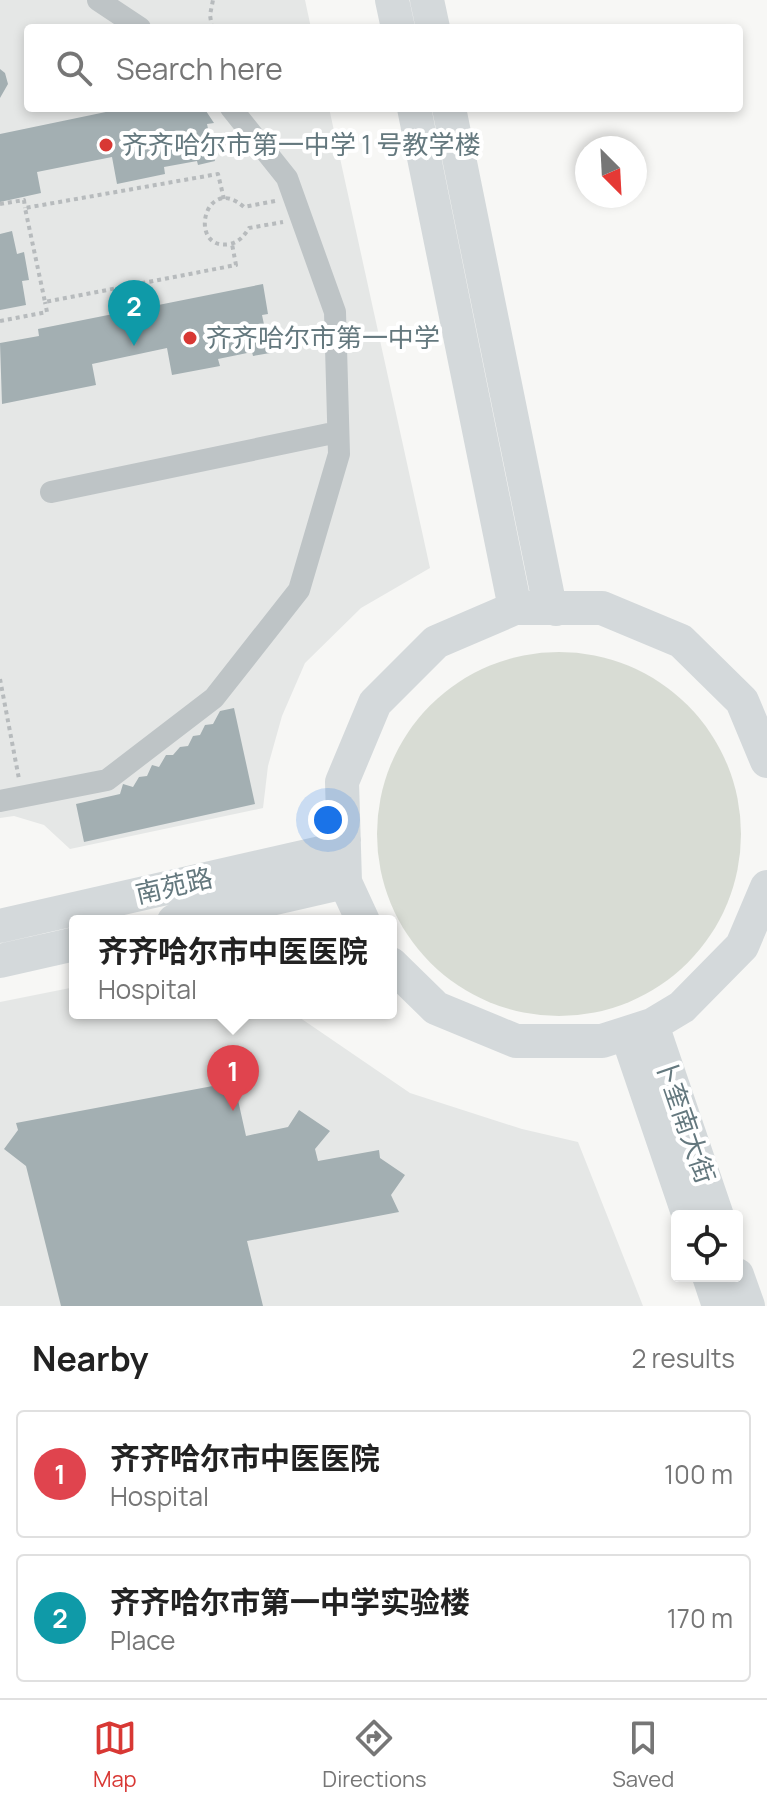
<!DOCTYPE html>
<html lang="en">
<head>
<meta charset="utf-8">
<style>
  body { margin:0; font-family:Manrope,"Noto Sans SC",sans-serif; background:#f2f2f2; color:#222 }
  .controls { position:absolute; right:24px; bottom:24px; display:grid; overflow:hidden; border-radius:8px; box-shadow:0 4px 12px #0003 }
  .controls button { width:72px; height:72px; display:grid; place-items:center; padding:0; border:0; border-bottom:2px solid #e0e0e0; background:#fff; color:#222; font:40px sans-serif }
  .compass { position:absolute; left:575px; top:136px; width:72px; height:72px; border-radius:50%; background:#fff; box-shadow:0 4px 12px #0003; rotate:156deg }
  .you { position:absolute; left:328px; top:820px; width:28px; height:28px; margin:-20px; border:6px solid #fff; border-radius:50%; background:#1a73e8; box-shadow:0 0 0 12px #1a73e833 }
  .badge { display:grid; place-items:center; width:52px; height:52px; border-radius:50%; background:#d83834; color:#fff; font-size:26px; font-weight:700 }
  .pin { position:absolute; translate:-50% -66px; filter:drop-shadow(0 2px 4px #0008) }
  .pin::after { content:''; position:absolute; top:42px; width:28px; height:24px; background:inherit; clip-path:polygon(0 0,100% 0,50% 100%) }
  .popup { position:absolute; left:69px; top:915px; width:328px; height:104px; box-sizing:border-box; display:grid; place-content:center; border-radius:8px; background:#fff; filter:drop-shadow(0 2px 6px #0005); font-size:26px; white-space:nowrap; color:#767676 }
  .popup b { font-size:30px; color:#222 }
  .popup::after { content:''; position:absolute; left:50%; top:100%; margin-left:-16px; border:16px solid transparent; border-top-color:#fff }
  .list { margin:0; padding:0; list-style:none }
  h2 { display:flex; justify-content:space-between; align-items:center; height:104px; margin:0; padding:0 32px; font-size:34px }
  h2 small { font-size:26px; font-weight:400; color:#767676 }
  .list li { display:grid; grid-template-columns:52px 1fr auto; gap:24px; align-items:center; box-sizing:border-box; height:128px; margin:0 16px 16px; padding:0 16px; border:2px solid #e0e0e0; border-radius:8px }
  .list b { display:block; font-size:30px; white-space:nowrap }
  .list p { margin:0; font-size:26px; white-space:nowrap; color:#767676 }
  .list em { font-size:26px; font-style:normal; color:#767676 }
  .icon { flex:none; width:44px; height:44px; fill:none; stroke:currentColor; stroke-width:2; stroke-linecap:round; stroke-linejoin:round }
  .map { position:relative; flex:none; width:767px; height:1306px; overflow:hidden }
  .search { position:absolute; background:#fff; box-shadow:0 4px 12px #0003; left:24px; right:24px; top:24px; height:88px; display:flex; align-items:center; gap:20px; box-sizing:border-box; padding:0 28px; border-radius:8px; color:#767676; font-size:30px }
  .sheet { height:392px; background:#fff }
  nav { display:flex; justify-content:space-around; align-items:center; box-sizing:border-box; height:112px; border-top:2px solid #e0e0e0; background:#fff; font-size:22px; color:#767676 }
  nav a { display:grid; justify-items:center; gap:4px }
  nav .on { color:#d83834 }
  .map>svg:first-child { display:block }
  .built { fill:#e5e7e6 }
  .green { fill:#d8dcd4 }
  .building { fill:#a3afb2 }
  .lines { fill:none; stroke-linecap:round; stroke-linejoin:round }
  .path { stroke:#b7bbbd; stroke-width:4; stroke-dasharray:4 4; stroke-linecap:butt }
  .street { stroke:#bec4c6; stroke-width:22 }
  .primary { stroke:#d4d9db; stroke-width:34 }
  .poi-dot { fill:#d83834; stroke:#fff; stroke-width:3 }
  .labels { text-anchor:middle; stroke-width:8; stroke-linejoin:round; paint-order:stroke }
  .poi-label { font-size:26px; fill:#64787e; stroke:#fff; text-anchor:start }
  .street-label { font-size:26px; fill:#64787e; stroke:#fff }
</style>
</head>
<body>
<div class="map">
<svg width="767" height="1306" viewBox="0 0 767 1306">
  <rect width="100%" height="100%" fill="#f7f7f5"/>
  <!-- built -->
  <path class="built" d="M 0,0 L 305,0 L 311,28 L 28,28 L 28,108 L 329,108 L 430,568 L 361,608 L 305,663 L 282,716 L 268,766 L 263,808 L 70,849 L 44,825 L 14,816 L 0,818 Z
    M 75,987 L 75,1013 L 293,1013 L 410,1093 L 522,1129 L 578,1142 L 643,1306 L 0,1306 L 0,1002 Z"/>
  <!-- green -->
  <path class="green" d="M377 834a182 182 0 1 1 364 0a182 182 0 1 1-364 0Z"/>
  <!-- building -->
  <path class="building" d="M 0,69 L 5,73 L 8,84 L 0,98 Z
    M 125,108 L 204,108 L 214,123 L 207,124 L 215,161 L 198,165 L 197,161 L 164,167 L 165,174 L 117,184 L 112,157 L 37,172 L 41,193 L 0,202 L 0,134 Z
    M 12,231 L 17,254 L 24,252 L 29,280 L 22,281 L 26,305 L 0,310 L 0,234 Z
    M 263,284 L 268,314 L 262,315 L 270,353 L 253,356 L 252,352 L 218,359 L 220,366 L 172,375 L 167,348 L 92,364 L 96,385 L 2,404 L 0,343 L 39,336 L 38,329 Z
    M 234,708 L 255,804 L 84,842 L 76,804 L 120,794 L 123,784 L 133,787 L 139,777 L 147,776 L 152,765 L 159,767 L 166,755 L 173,755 L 180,747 L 188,746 L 193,736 L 200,735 L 205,725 L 213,724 L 220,711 Z
    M 234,1082 L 246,1136 L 288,1127 L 299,1110 L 330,1131 L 315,1149 L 318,1161 L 379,1150 L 380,1158 L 405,1175 L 391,1195 L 399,1212 L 247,1241 L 263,1306 L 61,1306 L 26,1166 L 4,1149 L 18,1130 L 16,1123 Z"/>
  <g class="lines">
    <!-- path -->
    <path class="path" d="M 212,28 L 210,15 L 213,0
      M 224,199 L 218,174 L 25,208 L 45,302 L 236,265 L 232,244
      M 275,201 L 244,207 C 204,172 187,252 230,244 C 239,242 244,236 249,228 L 283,222
      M 0,204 L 24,200 L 25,208
      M 0,321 L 47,312 L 45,302
      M 0,679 L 19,779"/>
    <!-- street -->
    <path class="street" d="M 98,0 L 140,28
      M 51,492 L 338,432
      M 0,801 L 107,780 L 214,698 L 299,590 L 339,454 L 335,312 L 287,178 L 231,108"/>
    <!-- primary -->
    <path class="primary" d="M 392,0 L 398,28
      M 427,0 L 433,28
      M 414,108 L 515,608
      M 449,108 L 549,602 L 556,609
      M 174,921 L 345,882
      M 363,921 L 345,882 L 342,782 L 375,703 L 436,642 L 515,608 L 602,608 L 681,641 L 742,701 L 767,761
      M 0,926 L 338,849 L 344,840
      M 0,961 L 75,944
      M 391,964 L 436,1008 L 516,1041 L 602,1041 L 652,1025 L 682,1007 L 742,946 L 767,887
      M 652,1025 L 717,1216
      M 627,1034 L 689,1216
      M 737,1275 L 748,1306
      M 709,1276 L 719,1306"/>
  </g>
  <!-- markers -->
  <g class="poi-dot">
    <circle cx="106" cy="145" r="8"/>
    <circle cx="190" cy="338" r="8"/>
  </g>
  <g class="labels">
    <!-- poi labels -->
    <g class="poi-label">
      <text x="122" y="154">齐齐哈尔市第一中学 1 号教学楼</text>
      <text x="206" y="347">齐齐哈尔市第一中学</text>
    </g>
    <!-- street labels -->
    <g class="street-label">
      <text transform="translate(174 886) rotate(-13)" y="9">南苑路</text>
      <text transform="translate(685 1121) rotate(71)" y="9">卜奎南大街</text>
    </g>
  </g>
</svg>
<div class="controls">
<button><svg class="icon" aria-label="locate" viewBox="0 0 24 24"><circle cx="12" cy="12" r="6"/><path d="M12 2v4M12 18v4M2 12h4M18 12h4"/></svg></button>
</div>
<svg class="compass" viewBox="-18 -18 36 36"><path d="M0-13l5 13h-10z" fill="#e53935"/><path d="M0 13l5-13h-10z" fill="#767676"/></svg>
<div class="you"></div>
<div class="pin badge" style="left:233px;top:1111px;background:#e0444e">1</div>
<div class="popup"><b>齐齐哈尔市中医医院</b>Hospital</div>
<div class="pin badge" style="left:134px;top:346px;background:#0f9aa8">2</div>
<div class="search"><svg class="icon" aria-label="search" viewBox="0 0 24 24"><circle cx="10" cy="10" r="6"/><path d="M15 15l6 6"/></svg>Search here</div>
</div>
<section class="sheet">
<h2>Nearby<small>2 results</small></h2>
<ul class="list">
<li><span class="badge" style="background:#e0444e">1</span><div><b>齐齐哈尔市中医医院</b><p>Hospital</p></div><em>100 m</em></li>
<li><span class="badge" style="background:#0f9aa8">2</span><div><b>齐齐哈尔市第一中学实验楼</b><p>Place</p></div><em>170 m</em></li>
</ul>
</section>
<nav>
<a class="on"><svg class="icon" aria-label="map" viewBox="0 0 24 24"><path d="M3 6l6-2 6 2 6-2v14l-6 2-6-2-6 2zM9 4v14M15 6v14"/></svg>Map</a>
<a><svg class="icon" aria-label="directions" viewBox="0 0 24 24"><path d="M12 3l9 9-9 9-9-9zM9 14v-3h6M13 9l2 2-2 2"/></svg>Directions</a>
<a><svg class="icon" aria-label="saved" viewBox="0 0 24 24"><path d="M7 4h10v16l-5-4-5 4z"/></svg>Saved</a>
</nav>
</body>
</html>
